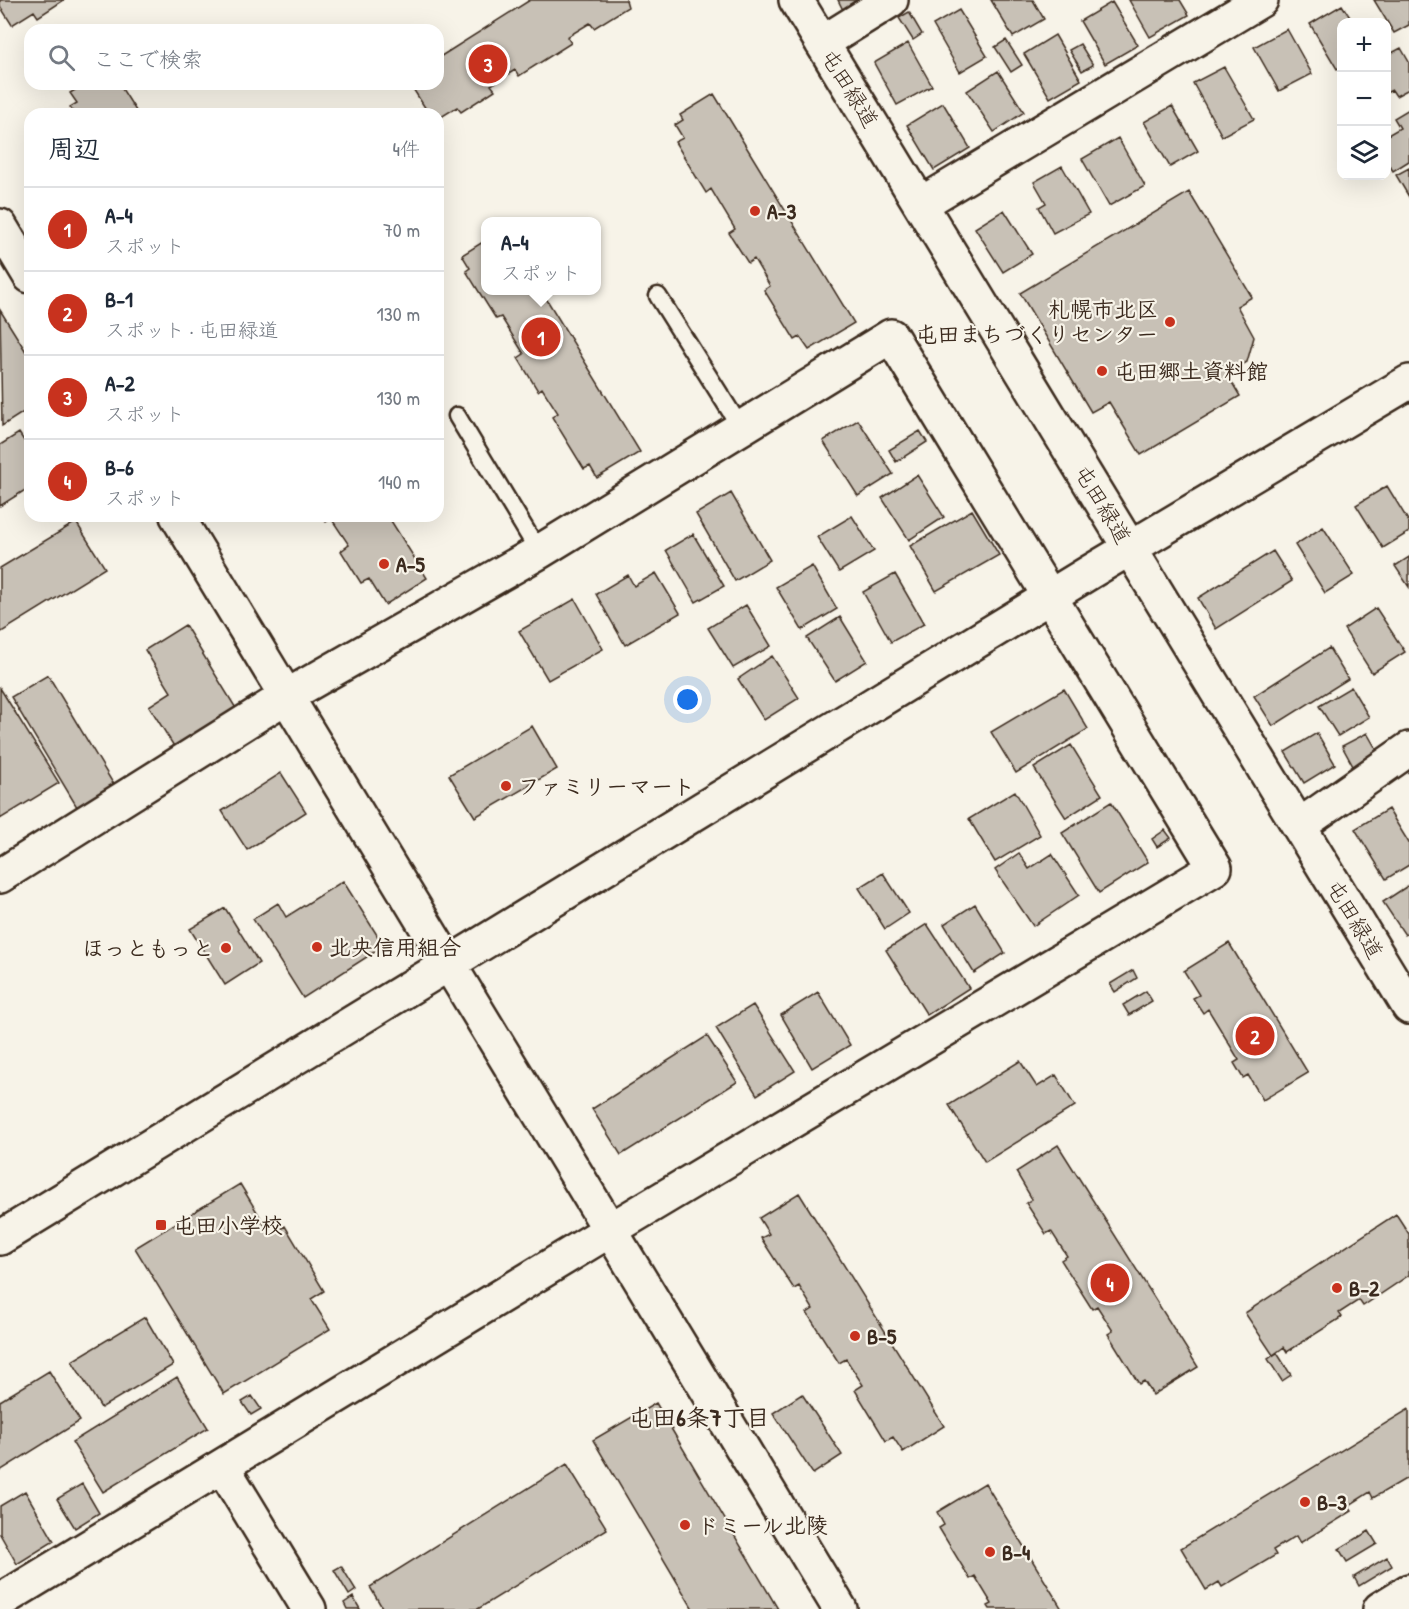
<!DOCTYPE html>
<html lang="ja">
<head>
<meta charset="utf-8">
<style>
  body { margin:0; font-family:"Patrick Hand","Klee One",sans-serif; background:#f6f6f7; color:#1f2937 }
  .controls { position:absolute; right:18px; top:18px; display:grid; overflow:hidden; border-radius:12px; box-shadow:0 6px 24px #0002 }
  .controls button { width:54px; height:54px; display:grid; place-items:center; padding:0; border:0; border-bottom:2px solid #e0e1e3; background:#fff; color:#1f2937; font:30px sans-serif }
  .you { position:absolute; left:688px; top:700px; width:21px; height:21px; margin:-15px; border:4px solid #fff; border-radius:50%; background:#1a73e8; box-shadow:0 0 0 9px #1a73e833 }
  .badge { display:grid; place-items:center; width:39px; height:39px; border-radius:50%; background:#c8321e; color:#fff; font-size:20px; font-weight:700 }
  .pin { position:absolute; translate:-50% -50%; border:3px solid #fff; box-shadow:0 2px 6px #0006 }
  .popup { position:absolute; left:481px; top:217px; width:120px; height:78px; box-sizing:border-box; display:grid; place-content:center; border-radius:12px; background:#fff; filter:drop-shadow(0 2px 4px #0005); font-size:20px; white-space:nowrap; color:#747a83 }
  .popup b { font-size:22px; color:#1f2937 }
  .popup::after { content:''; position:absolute; left:50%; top:100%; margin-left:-12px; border:12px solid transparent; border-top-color:#fff }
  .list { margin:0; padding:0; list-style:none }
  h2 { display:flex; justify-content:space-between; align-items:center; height:78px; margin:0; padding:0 24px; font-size:26px }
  h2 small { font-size:20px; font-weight:400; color:#747a83 }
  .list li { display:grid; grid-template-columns:39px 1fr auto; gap:18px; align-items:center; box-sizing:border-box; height:84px; padding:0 24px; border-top:2px solid #e0e1e3 }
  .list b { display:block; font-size:22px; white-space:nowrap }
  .list p { margin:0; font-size:20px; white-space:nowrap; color:#747a83 }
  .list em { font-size:20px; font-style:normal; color:#747a83 }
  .icon { flex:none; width:33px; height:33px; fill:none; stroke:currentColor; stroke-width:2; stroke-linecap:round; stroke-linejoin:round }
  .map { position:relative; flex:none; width:1409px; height:1609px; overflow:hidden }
  .search { position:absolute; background:#fff; box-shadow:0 6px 24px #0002; left:24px; top:24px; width:420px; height:66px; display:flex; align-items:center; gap:15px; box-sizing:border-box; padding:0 21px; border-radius:18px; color:#747a83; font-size:22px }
  .panel { position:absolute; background:#fff; box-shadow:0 6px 24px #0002; left:24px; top:108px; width:420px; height:414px; border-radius:18px }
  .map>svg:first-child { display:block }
  .building { fill:#c8c1b6; stroke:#3b2a1e; stroke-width:1.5 }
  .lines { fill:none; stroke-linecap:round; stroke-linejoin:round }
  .lane-casing { stroke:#3b2a1e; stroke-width:21 }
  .street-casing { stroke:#3b2a1e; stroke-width:38 }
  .secondary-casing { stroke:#3b2a1e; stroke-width:38 }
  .lane { stroke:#f7f3e8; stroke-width:16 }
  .street { stroke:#f7f3e8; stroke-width:33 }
  .secondary { stroke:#f7f3e8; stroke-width:33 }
  .poi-dot { fill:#c8321e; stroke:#f7f3e8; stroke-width:2 }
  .labels { text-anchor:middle; stroke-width:4.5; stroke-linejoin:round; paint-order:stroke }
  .street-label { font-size:22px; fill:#3b2a1e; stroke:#f7f3e8 }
  .poi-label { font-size:22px; font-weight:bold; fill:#3b2a1e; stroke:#f7f3e8; text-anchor:start }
  .neighbourhood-label { font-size:24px; font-weight:bold; fill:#3b2a1e; stroke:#f7f3e8 }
</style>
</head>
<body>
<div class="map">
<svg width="1409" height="1609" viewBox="0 0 1409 1609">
  <rect width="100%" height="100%" fill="#f7f3e8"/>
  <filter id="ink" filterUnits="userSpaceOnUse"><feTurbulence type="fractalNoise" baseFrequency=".0167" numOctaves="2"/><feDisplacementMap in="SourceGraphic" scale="12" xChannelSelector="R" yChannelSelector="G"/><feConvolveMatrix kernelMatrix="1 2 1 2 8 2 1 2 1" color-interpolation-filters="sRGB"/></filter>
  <g filter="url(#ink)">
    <!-- building -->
    <path class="building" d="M 0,0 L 64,0 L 38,17 L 34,11 L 12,25 L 0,6 Z
      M 530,0 L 626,0 L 628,7 L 594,28 L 590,23 L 567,37 L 571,43 L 519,76 L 515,70 L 491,85 L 495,90 L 461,112 L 457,107 L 438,119 L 438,114 L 429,114 L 410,84 L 438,84 L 438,58 Z
      M 838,0 L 869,0 L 845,14 Z
      M 991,0 L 1033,0 L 1044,19 L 1013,37 Z
      M 1129,0 L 1180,0 L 1189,15 L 1150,37 Z
      M 1374,0 L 1409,0 L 1409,25 L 1394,33 Z
      M 1112,2 L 1138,45 L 1105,64 L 1080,21 Z
      M 1342,5 L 1353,22 L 1342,22 L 1342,66 L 1337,69 L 1310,24 Z
      M 959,10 L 987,56 L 960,72 L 933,25 Z
      M 909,12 L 922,34 L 913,40 L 899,18 Z
      M 1287,29 L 1312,74 L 1279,91 L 1254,47 Z
      M 1055,35 L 1081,80 L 1050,98 L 1024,54 Z
      M 1006,40 L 1022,65 L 1011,72 L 995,47 Z
      M 908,43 L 932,86 L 897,105 L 874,63 Z
      M 1080,44 L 1093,65 L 1082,71 L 1069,50 Z
      M 1401,48 L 1409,62 L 1409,89 L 1396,96 L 1392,90 L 1386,93 L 1386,56 Z
      M 1224,67 L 1254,119 L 1222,136 L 1193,83 Z
      M 998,71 L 1024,112 L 994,132 L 967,91 Z
      M 85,84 L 119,84 L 138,114 L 74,114 L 70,107 L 77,103 L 70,93 Z
      M 714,94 L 854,323 L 809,350 L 800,337 L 795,340 L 764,290 L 770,286 L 754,259 L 748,263 L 729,233 L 735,229 L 711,189 L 706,193 L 675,142 L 683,138 L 675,125 L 683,120 L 680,115 Z
      M 943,103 L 970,148 L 934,170 L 907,125 Z
      M 1172,106 L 1198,151 L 1170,167 L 1144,122 Z
      M 1409,109 L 1409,161 L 1393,171 L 1386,160 L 1386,136 L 1400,128 L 1394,118 Z
      M 1118,138 L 1145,186 L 1109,206 L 1082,159 Z
      M 1062,166 L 1089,214 L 1053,233 L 1039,207 L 1046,203 L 1034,182 Z
      M 1409,168 L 1409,197 L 1396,175 Z
      M 1189,192 L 1252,297 L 1237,306 L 1254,337 L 1247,362 L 1227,374 L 1240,396 L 1141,455 L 1109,402 L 1091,412 L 1020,293 Z
      M 1004,210 L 1032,254 L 1003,272 L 975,228 Z
      M 486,240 L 486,290 L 541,290 L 640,452 L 597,478 L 590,466 L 584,469 L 552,417 L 558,413 L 542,388 L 538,391 L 518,358 L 524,354 L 501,317 L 496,319 L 466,271 L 470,268 L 462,255 Z
      M 0,310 L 30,358 L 30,408 L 2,426 Z
      M 858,420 L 893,474 L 858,496 L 823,441 Z
      M 920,431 L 927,442 L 896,462 L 889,450 Z
      M 19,433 L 30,450 L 30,487 L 0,506 L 0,445 Z
      M 917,475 L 944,517 L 909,540 L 882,498 Z
      M 1387,486 L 1409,522 L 1409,532 L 1383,548 L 1356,505 Z
      M 731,493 L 770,560 L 735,581 L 696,514 Z
      M 972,510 L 999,555 L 936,591 L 910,546 Z
      M 322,516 L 388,516 L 427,578 L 385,605 L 369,579 L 361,583 L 341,551 L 349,545 L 331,518 L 326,522 Z
      M 852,516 L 874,551 L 839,572 L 817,537 Z
      M 76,522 L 105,568 L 0,633 L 0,568 Z
      M 1323,527 L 1354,575 L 1325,593 L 1295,545 Z
      M 693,534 L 724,586 L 696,602 L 666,550 Z
      M 1273,551 L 1292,581 L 1216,629 L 1198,598 Z
      M 1409,557 L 1409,587 L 1395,566 Z
      M 812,566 L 837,609 L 802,630 L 776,587 Z
      M 656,573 L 680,613 L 625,645 L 596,594 L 628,575 L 634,586 Z
      M 895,574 L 924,624 L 891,642 L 863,592 Z
      M 575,599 L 603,649 L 548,680 L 519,631 Z
      M 746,605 L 771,646 L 733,668 L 708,628 Z
      M 1376,608 L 1405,652 L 1372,673 L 1344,629 Z
      M 840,617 L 867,661 L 835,681 L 807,638 Z
      M 185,625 L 237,710 L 175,748 L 149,706 L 171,692 L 145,650 Z
      M 1329,648 L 1348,679 L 1273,726 L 1254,696 Z
      M 772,656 L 799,698 L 764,720 L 738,679 Z
      M 48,675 L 117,790 L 80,812 L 11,697 Z
      M 1351,687 L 1369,717 L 1338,736 L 1319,706 Z
      M 0,688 L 59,783 L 0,819 Z
      M 1064,689 L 1088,729 L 1016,773 L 991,732 Z
      M 532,726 L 557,769 L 475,817 L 449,775 Z
      M 1317,733 L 1335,764 L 1304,783 L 1285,752 Z
      M 1367,733 L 1379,754 L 1354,768 L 1342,746 Z
      M 1071,745 L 1102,795 L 1066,818 L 1034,768 Z
      M 281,773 L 306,812 L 247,850 L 222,811 Z
      M 1015,791 L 1040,835 L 995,862 L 969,819 Z
      M 1111,802 L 1148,862 L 1099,893 L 1062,833 Z
      M 1388,809 L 1409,843 L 1409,865 L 1386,879 L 1355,829 Z
      M 1165,830 L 1171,838 L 1157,847 L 1152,839 Z
      M 1019,853 L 1029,869 L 1052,854 L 1079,895 L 1033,926 L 995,870 Z
      M 883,873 L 909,913 L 885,929 L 859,888 Z
      M 343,881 L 384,946 L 303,998 L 253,919 L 278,903 L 286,917 Z
      M 1409,885 L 1409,932 L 1405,935 L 1383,902 Z
      M 975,904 L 1005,953 L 974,973 L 944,924 Z
      M 225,908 L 259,963 L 225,985 L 190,929 Z
      M 927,924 L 969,988 L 927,1015 L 886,950 Z
      M 1229,943 L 1308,1073 L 1263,1100 L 1248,1075 L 1243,1078 L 1234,1063 L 1239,1060 L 1208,1009 L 1203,1013 L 1193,998 L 1199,995 L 1184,971 Z
      M 1133,970 L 1137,978 L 1115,992 L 1110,984 Z
      M 1146,991 L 1152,1001 L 1129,1015 L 1123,1005 Z
      M 818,992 L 850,1045 L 812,1068 L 781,1015 Z
      M 753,1005 L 795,1071 L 757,1095 L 716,1028 Z
      M 707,1036 L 737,1082 L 621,1155 L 592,1109 Z
      M 1020,1061 L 1037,1087 L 1056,1075 L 1075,1106 L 985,1162 L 949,1105 Z
      M 1058,1145 L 1198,1367 L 1153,1395 L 1144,1381 L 1139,1384 L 1108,1334 L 1113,1331 L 1097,1306 L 1092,1309 L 1061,1260 L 1067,1256 L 1051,1231 L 1046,1234 L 1026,1203 L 1032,1199 L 1016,1172 Z
      M 240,1184 L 271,1235 L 285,1226 L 324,1291 L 311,1299 L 330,1329 L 224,1394 L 135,1248 Z
      M 799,1193 L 944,1426 L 903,1452 L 893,1437 L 886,1441 L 855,1390 L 863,1385 L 846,1359 L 839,1363 L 807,1313 L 813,1309 L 799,1286 L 794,1289 L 761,1238 L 769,1234 L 759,1218 Z
      M 1396,1214 L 1409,1234 L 1409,1275 L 1363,1306 L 1359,1300 L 1339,1313 L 1342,1317 L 1287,1352 L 1284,1347 L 1273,1355 L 1245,1313 Z
      M 145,1317 L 173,1365 L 101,1408 L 72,1361 Z
      M 1277,1353 L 1291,1375 L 1282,1381 L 1268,1359 Z
      M 49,1371 L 80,1421 L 0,1471 L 0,1401 Z
      M 177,1377 L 208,1428 L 103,1492 L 72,1442 Z
      M 802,1394 L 842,1455 L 813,1474 L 773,1413 Z
      M 252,1396 L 261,1409 L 251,1415 L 242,1402 Z
      M 656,1403 L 778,1609 L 693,1609 L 593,1440 Z
      M 1409,1409 L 1409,1477 L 1373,1498 L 1370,1492 L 1348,1506 L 1352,1511 L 1300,1543 L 1296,1536 L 1273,1550 L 1276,1555 L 1222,1587 L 1219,1582 L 1206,1590 L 1181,1548 Z
      M 567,1464 L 607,1529 L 478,1609 L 383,1609 L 370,1587 Z
      M 985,1483 L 1062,1609 L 990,1609 L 988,1606 L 992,1604 L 975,1576 L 970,1579 L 939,1528 L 944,1525 L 937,1512 Z
      M 82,1484 L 99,1513 L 75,1528 L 57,1499 Z
      M 25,1491 L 54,1541 L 17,1564 L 0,1534 L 0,1506 Z
      M 1369,1531 L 1377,1544 L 1347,1562 L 1339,1549 Z
      M 1387,1557 L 1392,1566 L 1359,1586 L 1354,1577 Z
      M 341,1566 L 356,1590 L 349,1595 L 334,1570 Z
      M 353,1597 L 360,1609 L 347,1609 L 344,1603 Z"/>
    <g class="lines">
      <!-- lane casing -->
      <g class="lane-casing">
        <path id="lane" d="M 658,296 L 741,428
          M 457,416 L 539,552"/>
      </g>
      <!-- street casing -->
      <g class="street-casing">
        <path id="street" d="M 796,0 L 1409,1007
          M 822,43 L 891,0
          M 921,204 L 1261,0
          M 0,226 L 30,276
          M 177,516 L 840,1609
          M 1299,826 L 1409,749
          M 0,876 L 287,696 L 539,552 L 891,336 L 1215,868 L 610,1230 L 0,1601
          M 222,1466 L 309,1609
          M 1380,1609 L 1409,1591"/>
      </g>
      <!-- secondary casing -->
      <g class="secondary-casing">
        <path id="secondary" d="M 0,1238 L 1090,572 L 1409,382"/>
      </g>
      <!-- lane -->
      <use href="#lane" class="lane"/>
      <!-- street -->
      <use href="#street" class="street"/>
      <!-- secondary -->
      <use href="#secondary" class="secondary"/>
    </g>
  </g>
  <!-- markers -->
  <g class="poi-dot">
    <circle cx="755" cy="211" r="6"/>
    <circle cx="1170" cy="322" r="6"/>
    <circle cx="1102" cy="371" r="6"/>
    <circle cx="384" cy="564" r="6"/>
    <circle cx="506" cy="786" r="6"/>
    <circle cx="317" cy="947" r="6"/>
    <circle cx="226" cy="948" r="6"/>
    <rect x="155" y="1219" width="12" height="12" rx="3"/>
    <circle cx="1337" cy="1288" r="6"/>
    <circle cx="855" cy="1336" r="6"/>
    <circle cx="1305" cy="1502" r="6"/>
    <circle cx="685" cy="1525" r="6"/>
    <circle cx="990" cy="1552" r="6"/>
  </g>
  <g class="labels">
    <!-- street labels -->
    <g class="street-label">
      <text transform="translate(850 88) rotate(58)" y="8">屯田緑道</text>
      <text transform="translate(1103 504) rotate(59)" y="8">屯田緑道</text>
      <text transform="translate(1355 919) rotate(59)" y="8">屯田緑道</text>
    </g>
    <!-- poi labels -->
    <g class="poi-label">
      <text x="767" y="219">A-3</text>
      <text x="1158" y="317" text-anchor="end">札幌市北区<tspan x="1158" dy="25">屯田まちづくりセンター</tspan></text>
      <text x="1114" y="379">屯田郷土資料館</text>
      <text x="396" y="572">A-5</text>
      <text x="518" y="794">ファミリーマート</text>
      <text x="329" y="955">北央信用組合</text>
      <text x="214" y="956" text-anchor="end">ほっともっと</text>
      <text x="173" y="1233">屯田小学校</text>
      <text x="1349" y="1296">B-2</text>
      <text x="867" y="1344">B-5</text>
      <text x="1317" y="1510">B-3</text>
      <text x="697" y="1533">ドミール北陵</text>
      <text x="1002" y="1560">B-4</text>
    </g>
    <!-- neighbourhood labels -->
    <g class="neighbourhood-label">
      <text x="699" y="1426">屯田6条7丁目</text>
    </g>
  </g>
</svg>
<div class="controls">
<button>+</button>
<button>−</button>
<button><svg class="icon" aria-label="layers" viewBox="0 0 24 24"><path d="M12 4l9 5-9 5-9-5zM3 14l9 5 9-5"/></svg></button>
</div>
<div class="you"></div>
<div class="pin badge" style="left:541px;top:337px">1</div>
<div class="popup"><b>A-4</b>スポット</div>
<div class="pin badge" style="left:1255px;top:1036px">2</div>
<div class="pin badge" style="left:488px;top:64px">3</div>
<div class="pin badge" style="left:1110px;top:1283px">4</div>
<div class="search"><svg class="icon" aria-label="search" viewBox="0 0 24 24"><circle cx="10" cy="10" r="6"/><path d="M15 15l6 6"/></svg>ここで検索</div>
<section class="panel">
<h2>周辺<small>4件</small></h2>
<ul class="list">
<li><span class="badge">1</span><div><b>A-4</b><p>スポット</p></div><em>70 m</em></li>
<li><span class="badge">2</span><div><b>B-1</b><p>スポット · 屯田緑道</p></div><em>130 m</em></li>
<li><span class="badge">3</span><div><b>A-2</b><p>スポット</p></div><em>130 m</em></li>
<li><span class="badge">4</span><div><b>B-6</b><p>スポット</p></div><em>140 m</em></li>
</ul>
</section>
</div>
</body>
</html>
